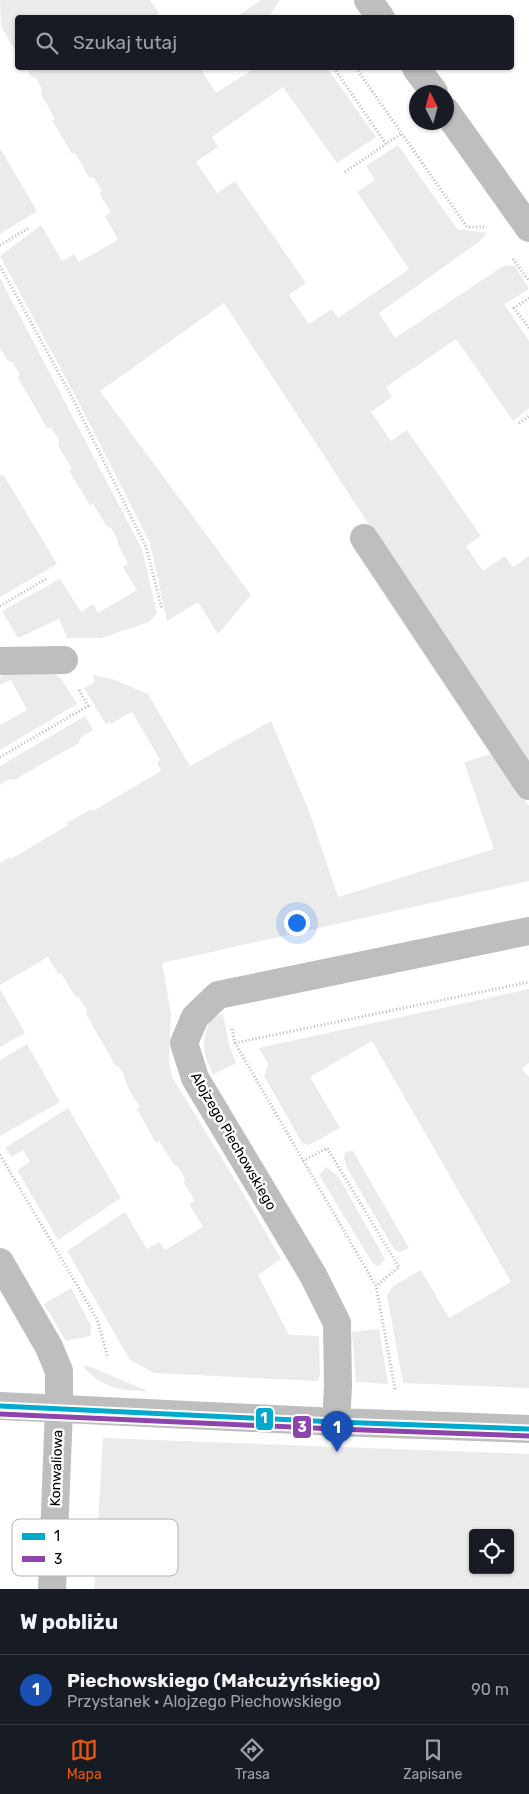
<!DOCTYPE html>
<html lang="pl">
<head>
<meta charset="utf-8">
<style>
  body { margin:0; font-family:Rubik,sans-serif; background:#20242c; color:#f1f3f6 }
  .controls { position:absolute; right:15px; bottom:15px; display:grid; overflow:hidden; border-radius:5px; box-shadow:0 1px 4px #0004 }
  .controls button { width:45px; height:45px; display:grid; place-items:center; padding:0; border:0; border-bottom:1px solid #363941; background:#171b24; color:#f1f3f6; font:25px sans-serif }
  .compass { position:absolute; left:409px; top:85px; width:45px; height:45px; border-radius:50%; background:#171b24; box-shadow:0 1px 4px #0004; rotate:354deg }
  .you { position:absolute; left:296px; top:922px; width:18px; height:18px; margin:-12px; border:4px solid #fff; border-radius:50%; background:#1a73e8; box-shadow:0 0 0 8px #1a73e833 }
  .badge { display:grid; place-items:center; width:32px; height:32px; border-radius:50%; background:#ea580c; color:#fff; font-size:16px; font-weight:700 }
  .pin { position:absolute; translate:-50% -41px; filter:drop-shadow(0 1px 2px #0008) }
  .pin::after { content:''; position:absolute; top:26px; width:18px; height:15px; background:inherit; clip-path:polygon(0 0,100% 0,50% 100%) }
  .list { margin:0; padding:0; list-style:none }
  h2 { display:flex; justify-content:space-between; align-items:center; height:65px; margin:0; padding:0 20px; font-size:21px }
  h2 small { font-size:16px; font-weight:400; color:#9ea1a6 }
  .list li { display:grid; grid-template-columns:32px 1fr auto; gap:15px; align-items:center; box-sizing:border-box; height:70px; padding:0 20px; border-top:1px solid #363941 }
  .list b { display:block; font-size:19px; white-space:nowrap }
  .list p { margin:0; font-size:16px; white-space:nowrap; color:#9ea1a6 }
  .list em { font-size:16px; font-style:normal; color:#9ea1a6 }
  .icon { flex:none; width:28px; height:28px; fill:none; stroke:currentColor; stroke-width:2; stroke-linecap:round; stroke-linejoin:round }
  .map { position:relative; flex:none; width:529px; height:1589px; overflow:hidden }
  .search { position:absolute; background:#171b24; box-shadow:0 1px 4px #0004; left:15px; right:15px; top:15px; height:55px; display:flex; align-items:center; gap:12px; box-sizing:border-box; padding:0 18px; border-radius:5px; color:#9ea1a6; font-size:19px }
  .sheet { height:135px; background:#171b24 }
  nav { display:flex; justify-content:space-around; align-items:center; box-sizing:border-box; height:70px; border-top:1px solid #363941; background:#171b24; font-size:14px; color:#9ea1a6 }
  nav a { display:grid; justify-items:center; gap:2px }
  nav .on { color:#ea580c }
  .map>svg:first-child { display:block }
  .green { fill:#ebebeb; fill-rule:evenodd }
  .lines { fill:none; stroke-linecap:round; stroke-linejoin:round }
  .path { stroke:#b9b9b9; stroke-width:3; stroke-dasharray:1 2.5; stroke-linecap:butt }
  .minor { stroke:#bebebe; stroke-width:28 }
  .bus-1-casing { stroke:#fff; stroke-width:9 }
  .bus-2-casing { stroke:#fff; stroke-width:9 }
  .bus-1 { stroke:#00a9ce; stroke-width:5 }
  .bus-2 { stroke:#8e44ad; stroke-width:5 }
  .labels { text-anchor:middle; stroke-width:5; stroke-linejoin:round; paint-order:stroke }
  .street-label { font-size:14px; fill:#000; stroke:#fff }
  .key { fill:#fff; stroke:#b2b2b2; stroke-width:1 }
  .key-label { font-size:14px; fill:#000 }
  .line-badge { stroke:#fff; stroke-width:2 }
  .badge-label { font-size:14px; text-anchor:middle; font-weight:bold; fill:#fff }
</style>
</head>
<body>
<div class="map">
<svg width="529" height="1589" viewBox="0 0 529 1589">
  <rect width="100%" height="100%" fill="#fff"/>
  <!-- green -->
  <path class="green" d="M 0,0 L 150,0 L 159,13 L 153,18 L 18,18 L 17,54 L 1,26 Z
    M 261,0 L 280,0 L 268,17 L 236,17 Z
    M 26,68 L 200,68 L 216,93 L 255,68 L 327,68 L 376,137 L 337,163 L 283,87 L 212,137 L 218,147 L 196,162 L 217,193 L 235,181 L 306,283 L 289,295 L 309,324 L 332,309 L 338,318 L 409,269 L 357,192 L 375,180 L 366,166 L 398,145 L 457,229 L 487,233 L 480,241 L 379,313 L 395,338 L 500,268 L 507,265 L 515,266 L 528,287 L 528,290 L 504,304 L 529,341 L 529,408 L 513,421 L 456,339 L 386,387 L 392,397 L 371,412 L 391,441 L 407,430 L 481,536 L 466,546 L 483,571 L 505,556 L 513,567 L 529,556 L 529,769 L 224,303 L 100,391 L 251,595 L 218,634 L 198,602 L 167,621 L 150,543 L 76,397 L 0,256 L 41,225 L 62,261 L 74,254 L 79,262 L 118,240 L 105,216 L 111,213 L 100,195 L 101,190 L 94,178 L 89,177 L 75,153 L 72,154 L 52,120 L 55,119 L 41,94 L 42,90 L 36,78 L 31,77 Z
    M 0,148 L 37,211 L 0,234 Z
    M 0,278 L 142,549 L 157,613 L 149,622 L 101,638 L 67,638 L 59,619 L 18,638 L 2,611 L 60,579 L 81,612 L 93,604 L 98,613 L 137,590 L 123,567 L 128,563 L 118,545 L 118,540 L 111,528 L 107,527 L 93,504 L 90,505 L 69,471 L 72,469 L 58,445 L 59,440 L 51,428 L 47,428 L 18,378 L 19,373 L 12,362 L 8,361 L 0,348 Z
    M 3,474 L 57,564 L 0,597 L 0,475 Z
    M 20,667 L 51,669 L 62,680 L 77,704 L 0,750 L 0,725 L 27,710 L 11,680 L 0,685 L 0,677 Z
    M 93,675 L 115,680 L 148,694 L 190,766 L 271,721 L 309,811 L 338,897 L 494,849 L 464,762 L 495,753 L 529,806 L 529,881 L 162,963 L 171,1014 L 169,1061 L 172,1077 L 237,1183 L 281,1259 L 258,1275 L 289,1335 L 319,1336 L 320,1375 L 318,1381 L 154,1373 L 130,1360 L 67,1251 L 125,1212 L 147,1249 L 159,1242 L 165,1250 L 203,1227 L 189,1204 L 195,1201 L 184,1183 L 185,1179 L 178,1166 L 174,1165 L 159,1141 L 156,1143 L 137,1109 L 140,1107 C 136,1100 130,1093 127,1085 C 124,1078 124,1068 115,1065 L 86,1014 L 87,1010 L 79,998 L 75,996 L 61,973 L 58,974 L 48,957 L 0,985 L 0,863 L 10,857 L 11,859 L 68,825 L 67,823 L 91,809 L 93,811 L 161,771 L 157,762 L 160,760 L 132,712 L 112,723 L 108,722 L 107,726 L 84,688 L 95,682 Z
    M 85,716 L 93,730 L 80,738 L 79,743 L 14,780 L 10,779 L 0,785 L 0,766 Z
    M 0,989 L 25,1033 L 0,1047 Z
    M 529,989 L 529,1063 L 522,1069 L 529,1077 L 529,1388 L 403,1383 L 387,1295 L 393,1286 L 421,1270 L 449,1318 L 511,1282 L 372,1041 L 310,1077 L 340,1128 L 309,1145 L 302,1143 L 264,1076 L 268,1064 L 259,1048 Z
    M 223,1014 L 229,1045 L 236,1063 L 213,1075 C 202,1051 201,1042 211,1018 Z
    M 27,1044 L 60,1102 L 0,1136 L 0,1060 Z
    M 68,1108 L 121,1198 L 58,1240 L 17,1170 L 30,1162 L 23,1150 L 12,1157 L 5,1148 Z
    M 353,1151 L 409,1248 L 400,1252 L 394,1249 L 347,1168 L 344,1159 L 345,1152 Z
    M 326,1167 L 338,1176 L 385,1259 L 379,1266 L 373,1264 L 319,1175 Z
    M 71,1288 L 91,1326 L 90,1336 L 66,1341 L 44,1304 Z
    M 379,1329 L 388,1384 L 356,1382 L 352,1332 Z
    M 82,1365 L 91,1367 L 148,1391 C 121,1391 101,1388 82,1365 Z
    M 103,1438 L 529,1454 L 529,1589 L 94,1589 ZM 473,1533 L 510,1533 L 510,1570 L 473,1570 Z"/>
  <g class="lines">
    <!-- path -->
    <path class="path" d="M 334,68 L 386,144 L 402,133
      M 356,68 L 467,227 L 487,227
      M 345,172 L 386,144
      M 0,245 L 29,228
      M 513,259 L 529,281
      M 0,266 L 73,399 L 146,547 L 162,609
      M 529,298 L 514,308 L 529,328
      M 519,423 L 529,416
      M 0,606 L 46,579
      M 0,757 L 88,706 L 79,690
      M 232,1029 L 235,1043 L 376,1286 L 395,1389
      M 235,1043 L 529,982
      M 0,1155 L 97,1319 L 108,1358
      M 303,1161 L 327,1148 L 399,1267 L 376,1286"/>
    <!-- minor -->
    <path class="minor" d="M 368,0 L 381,18
      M 416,68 L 434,92
      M 446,111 L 529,228
      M 364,538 L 529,786
      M 0,661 L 64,660
      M 0,1262 L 49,1347 L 59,1371 L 59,1408 L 52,1589
      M 0,1406 L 336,1422 L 529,1429
      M 336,1422 L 338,1386 L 337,1323 L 313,1275 L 195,1078 L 184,1043 L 195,1017 L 218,995 L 529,931"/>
    <!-- bus-1 casing -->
    <g class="bus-1-casing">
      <path id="bus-1" d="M 0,1406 L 336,1422 L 529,1429"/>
    </g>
    <!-- bus-2 casing -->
    <g class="bus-2-casing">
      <path id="bus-2" d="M 0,1414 L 336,1429 L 529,1436"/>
    </g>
    <!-- bus-1 -->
    <use href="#bus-1" class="bus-1"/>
    <!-- bus-2 -->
    <use href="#bus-2" class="bus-2"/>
  </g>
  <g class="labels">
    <!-- street labels -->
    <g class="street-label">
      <text transform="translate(234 1141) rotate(60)" y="5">Alojzego Piechowskiego</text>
      <text transform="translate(56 1468) rotate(-88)" y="5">Konwaliowa</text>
    </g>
  </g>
  <!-- legend -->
  <rect x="12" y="1519" width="166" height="57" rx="8" class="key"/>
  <rect x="22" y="1533" width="23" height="7" fill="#00a9ce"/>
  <rect x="22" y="1556" width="23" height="6" fill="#8e44ad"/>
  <g class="key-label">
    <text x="54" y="1541">1</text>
    <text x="54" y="1564">3</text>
  </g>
  <g class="line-badge">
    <rect x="255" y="1407" width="19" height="24" rx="5" fill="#00a9ce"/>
    <rect x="292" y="1415" width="20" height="24" rx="5" fill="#8e44ad"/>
  </g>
  <g class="badge-label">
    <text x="264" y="1423">1</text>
    <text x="302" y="1432">3</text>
  </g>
</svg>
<div class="controls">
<button><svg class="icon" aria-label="locate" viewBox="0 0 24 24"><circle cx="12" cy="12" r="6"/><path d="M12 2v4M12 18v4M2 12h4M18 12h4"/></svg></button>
</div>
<svg class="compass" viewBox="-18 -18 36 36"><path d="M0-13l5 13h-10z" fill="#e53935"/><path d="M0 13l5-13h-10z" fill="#9ea1a6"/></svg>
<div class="you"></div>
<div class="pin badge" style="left:337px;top:1452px;background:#1a4fb4">1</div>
<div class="search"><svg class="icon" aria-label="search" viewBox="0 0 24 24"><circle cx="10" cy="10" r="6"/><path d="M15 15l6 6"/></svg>Szukaj tutaj</div>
</div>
<section class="sheet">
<h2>W pobliżu<small></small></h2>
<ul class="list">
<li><span class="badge" style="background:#1a4fb4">1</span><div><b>Piechowskiego (Małcużyńskiego)</b><p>Przystanek · Alojzego Piechowskiego</p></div><em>90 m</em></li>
</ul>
</section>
<nav>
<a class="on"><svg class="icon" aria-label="map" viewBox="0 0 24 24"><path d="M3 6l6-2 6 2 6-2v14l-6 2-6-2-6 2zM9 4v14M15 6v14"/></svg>Mapa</a>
<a><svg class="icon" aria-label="directions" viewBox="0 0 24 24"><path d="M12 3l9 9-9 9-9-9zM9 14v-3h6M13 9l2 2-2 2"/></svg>Trasa</a>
<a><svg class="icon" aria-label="saved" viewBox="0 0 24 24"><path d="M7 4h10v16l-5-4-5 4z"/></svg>Zapisane</a>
</nav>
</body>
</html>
